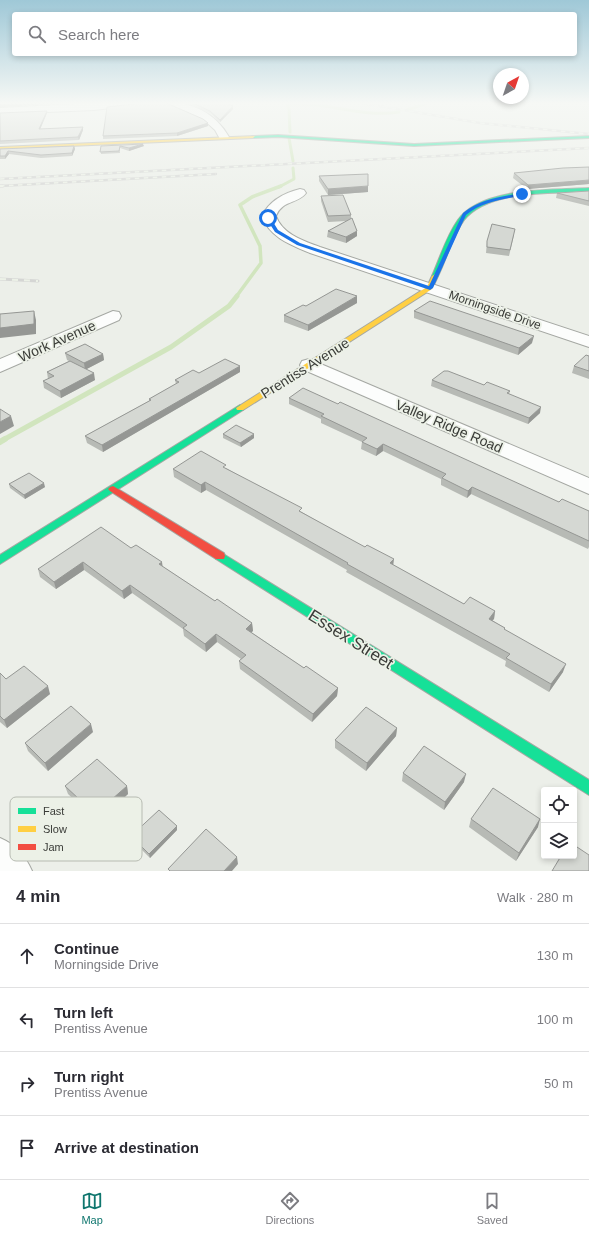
<!DOCTYPE html>
<html lang="en">
<head>
<meta charset="utf-8">
<style>
  body { margin:0; font-family:Helvetica,sans-serif; background:#f2f2f3; color:#2b2b33 }
  .controls { position:absolute; right:12px; bottom:12px; display:grid; overflow:hidden; border-radius:4px; box-shadow:0 2px 6px #0003 }
  .controls button { width:36px; height:36px; display:grid; place-items:center; padding:0; border:0; border-bottom:1px solid #e1e1e2; background:#fff; color:#2b2b33; font:20px sans-serif }
  .compass { position:absolute; left:493px; top:68px; width:36px; height:36px; border-radius:50%; background:#fff; box-shadow:0 2px 6px #0003; rotate:40deg }
  .stop { position:absolute; width:12px; height:12px; margin:-9px; border:3px solid #1a73e8; border-radius:50%; background:#fff }
  .stop.end { background:#1a73e8; border-color:#fff; box-shadow:0 1px 4px #0008 }
  .list { margin:0; padding:0; list-style:none }
  h2 { display:flex; justify-content:space-between; align-items:center; height:52px; margin:0; padding:0 16px; font-size:17px }
  h2 small { font-size:13px; font-weight:400; color:#7c7c81 }
  .list li { display:grid; grid-template-columns:26px 1fr auto; gap:12px; align-items:center; box-sizing:border-box; height:64px; padding:0 16px; border-top:1px solid #e1e1e2 }
  .list b { display:block; font-size:15px; white-space:nowrap }
  .list p { margin:0; font-size:13px; white-space:nowrap; color:#7c7c81 }
  .list em { font-size:13px; font-style:normal; color:#7c7c81 }
  .icon { flex:none; width:22px; height:22px; fill:none; stroke:currentColor; stroke-width:2; stroke-linecap:round; stroke-linejoin:round }
  .map { position:relative; flex:none; width:589px; height:871px; overflow:hidden }
  .search { position:absolute; background:#fff; box-shadow:0 2px 6px #0003; left:12px; right:12px; top:12px; height:44px; display:flex; align-items:center; gap:10px; box-sizing:border-box; padding:0 14px; border-radius:4px; color:#7c7c81; font-size:15px }
  .sheet { height:308px; background:#fff }
  nav { display:flex; justify-content:space-around; align-items:center; box-sizing:border-box; height:56px; border-top:1px solid #e1e1e2; background:#fff; font-size:11px; color:#7c7c81 }
  nav a { display:grid; justify-items:center; gap:2px }
  nav .on { color:#0f766e }
  .map>svg:first-child { display:block }
  .lines { fill:none; stroke-linecap:round; stroke-linejoin:round }
  .stream-far3 { stroke:#d1e5be; stroke-width:3 }
  .stream-far2 { stroke:#d1e5be; stroke-width:3.5 }
  .stream-far1 { stroke:#d1e5be; stroke-width:5 }
  .stream { stroke:#d1e5be; stroke-width:6 }
  .street-casing { stroke:#a5a8a3; stroke-width:2 }
  .fast-casing { stroke:#a5a8a3; stroke-width:2 }
  .slow-casing { stroke:#a5a8a3; stroke-width:2 }
  .jam-casing { stroke:#a5a8a3; stroke-width:2 }
  .street { fill:#fcfdfc; fill-rule:evenodd }
  .fast { fill:#16e098; fill-rule:evenodd }
  .slow { fill:#ffcf43; fill-rule:evenodd }
  .jam { fill:#f24e42; fill-rule:evenodd }
  .rail-far1-casing { stroke:#d5d6d4; stroke-width:2.5 }
  .rail-casing { stroke:#d5d6d4; stroke-width:3 }
  .rail-far1 { stroke:#ecf1e7; stroke-width:1.5; stroke-dasharray:4.5; stroke-linecap:butt }
  .rail { stroke:#ecf1e7; stroke-width:2; stroke-dasharray:6; stroke-linecap:butt }
  .wall { fill:#b7bab5 }
  .shaded-wall { fill:#959794 }
  .building { fill:#d5d8d3; stroke:#959794 }
  .route { fill:#1a73e8 }
  .labels { text-anchor:middle; stroke-width:3.5; stroke-linejoin:round; paint-order:stroke }
  .far-street-label { font-size:12px; fill:#3a3c38; stroke:#ecf1e7 }
  .street-label { font-size:14px; fill:#3a3c38; stroke:#ecf1e7 }
  .near-street-label { font-size:17px; fill:#3a3c38; stroke:#ecf1e7 }
  .key { fill:#ecf1e7; stroke:#b7bbb2; stroke-width:1 }
  .key-label { font-size:11px; fill:#3a3c38 }
</style>
</head>
<body>
<div class="map">
<svg width="589" height="871" viewBox="0 0 589 871">
  <rect width="100%" height="100%" fill="#ecefe9"/>
  <g class="lines">
    <!-- stream-far3 -->
    <path class="stream-far3" d="M 286,102 L 289,109 L 290,132
      M 287,104 C 325,101 361,118 399,112
      M 407,110 L 430,102
      M 289,138 L 293,161
      M 279,187 L 294,179 L 293,168"/>
    <!-- stream-far2 -->
    <path class="stream-far2" d="M 236,297 L 261,263 L 260,246 L 240,205 L 252,197 L 281,186"/>
    <!-- stream-far1 -->
    <path class="stream-far1" d="M 3,440 L 171,347 L 229,306 L 237,296"/>
    <!-- stream -->
    <path class="stream" d="M 0,442 L 5,439"/>
    <!-- street casing -->
    <g class="street-casing">
      <path id="street" d="M 112,102 L 139,102 L 134,105 L 94,110 L 0,114 L 0,108 Z
        M 162,102 C 190,101 215,112 229,137 L 228,139 L 220,139 L 215,130 L 204,120 Z
        M 300,189 L 304,190 L 306,193 C 298,204 282,200 276,216 C 282,234 304,241 320,247 L 589,336 L 589,347 L 310,253 C 291,245 269,237 262,216 C 269,201 284,193 300,189 Z
        M 113,311 L 119,312 L 121,316 L 119,320 L 0,372 L 0,359 Z
        M 309,359 L 589,478 L 589,494 L 302,369 L 300,365 L 302,361 Z
        M 0,838 C 16,845 25,855 32,871 L 0,871 Z"/>
    </g>
    <!-- fast casing -->
    <g class="fast-casing">
      <path id="fast" d="M 278,135 L 414,144 L 589,136 L 589,138 L 414,146 L 278,137 L 253,138 L 251,137 L 253,136 Z
        M 589,188 L 589,192 C 553,193 488,190 464,220 C 452,236 447,258 438,276 L 435,278 L 432,276 C 440,258 446,237 458,220 C 481,187 552,190 589,188 Z
        M 240,405 L 243,406 L 244,408 L 243,410 L 0,564 L 0,555 Z
        M 220,552 L 589,780 L 589,795 L 216,559 L 215,556 L 216,553 Z"/>
    </g>
    <!-- slow casing -->
    <g class="slow-casing">
      <path id="slow" d="M 255,136 L 253,138 L 0,149 L 0,147 Z
        M 435,274 L 438,276 L 432,289 L 243,410 L 237,410 L 236,408 L 427,287 L 432,276 Z"/>
    </g>
    <!-- jam casing -->
    <g class="jam-casing">
      <path id="jam" d="M 113,486 L 224,553 L 225,556 L 224,559 L 216,559 L 110,491 L 108,489 L 110,487 Z"/>
    </g>
    <!-- street -->
    <use href="#street" class="street"/>
    <!-- fast -->
    <use href="#fast" class="fast"/>
    <!-- slow -->
    <use href="#slow" class="slow"/>
    <!-- jam -->
    <use href="#jam" class="jam"/>
    <!-- rail-far1 casing -->
    <g class="rail-far1-casing">
      <path id="rail-far1" d="M 356,102 L 480,123 L 589,134
        M 0,179 L 589,148
        M 0,186 L 216,174"/>
    </g>
    <!-- rail casing -->
    <g class="rail-casing">
      <path id="rail" d="M 0,186 L 3,186
        M 0,279 L 38,281"/>
    </g>
    <!-- rail-far1 -->
    <use href="#rail-far1" class="rail-far1"/>
    <!-- rail -->
    <use href="#rail" class="rail"/>
  </g>
  <!-- wall -->
  <path class="wall" d="M 172,102 L 225,102 L 233,109 L 220,122 L 210,113 L 192,105 Z
    M 134,104 L 208,126 L 177,136 L 103,139 L 103,136 Z
    M 0,113 L 47,113 L 40,129 L 83,127 L 83,130 L 79,140 L 0,144 Z
    M 74,146 L 75,149 L 72,156 L 41,158 L 9,154 L 5,159 L 0,159 L 0,149 Z
    M 101,146 L 144,146 L 129,151 L 120,148 L 120,153 L 101,154 Z
    M 514,173 L 589,184 L 527,189 L 513,178 Z
    M 319,176 L 368,192 L 328,195 L 319,181 Z
    M 589,191 L 589,206 L 556,198 L 557,193 Z
    M 321,196 L 351,215 L 351,219 L 357,236 L 346,243 L 327,237 L 328,231 L 347,221 L 328,222 L 321,201 Z
    M 514,235 L 509,256 L 486,253 L 487,241 Z
    M 357,303 L 308,331 L 284,322 L 284,315 L 306,306 Z
    M 414,311 L 532,343 L 518,355 L 414,318 Z
    M 65,353 L 103,354 L 104,360 L 86,369 L 95,380 L 61,398 L 44,388 L 43,381 L 48,379 L 47,372 L 69,361 L 67,360 Z
    M 589,356 L 589,379 L 572,373 L 574,366 Z
    M 240,372 L 103,452 L 87,443 L 85,436 L 149,401 L 149,399 L 176,384 L 175,380 L 199,373 Z
    M 432,380 L 484,385 L 510,391 L 509,394 L 540,413 L 528,424 L 431,386 Z
    M 289,398 L 559,502 L 589,511 L 589,547 L 588,549 L 471,494 L 467,498 L 441,485 L 441,479 L 383,451 L 376,456 L 361,449 L 362,442 L 321,423 L 321,419 L 289,404 Z
    M 223,434 L 254,438 L 241,447 L 223,438 Z
    M 226,468 L 393,565 L 464,604 L 495,611 L 494,619 L 492,620 L 505,628 L 505,630 L 563,672 L 549,692 L 505,666 L 506,661 L 346,572 L 347,570 L 206,490 L 201,493 L 174,477 L 173,469 Z
    M 9,484 L 45,487 L 25,499 L 10,488 Z
    M 131,548 L 162,562 L 162,566 L 215,601 L 252,623 L 253,631 L 251,632 L 304,668 L 338,688 L 337,696 L 312,722 L 240,669 L 239,661 L 241,659 L 217,642 L 206,652 L 184,636 L 183,629 L 132,593 L 124,599 L 84,570 L 56,589 L 40,577 L 38,569 Z
    M 0,673 L 6,679 L 50,694 L 7,728 L 0,722 Z
    M 397,728 L 396,736 L 366,771 L 335,748 L 335,740 Z
    M 93,732 L 48,771 L 28,751 L 25,743 Z
    M 403,773 L 464,782 L 444,810 L 402,781 Z
    M 65,786 L 127,786 L 128,794 L 98,822 L 68,794 Z
    M 471,819 L 538,827 L 516,861 L 469,827 Z
    M 177,830 L 150,858 L 132,840 L 131,836 Z"/>
  <!-- shaded-wall -->
  <path class="shaded-wall" d="M 43,102 L 86,102 L 0,107 L 0,104 Z
    M 233,106 L 233,109 L 220,122 L 220,120 Z
    M 47,111 L 47,113 L 39,132 L 39,129 Z
    M 208,123 L 208,126 L 177,136 L 177,133 Z
    M 83,127 L 83,130 L 79,140 L 78,137 Z
    M 143,144 L 144,146 L 129,151 L 129,148 Z
    M 74,146 L 75,149 L 72,156 L 72,153 Z
    M 8,151 L 9,154 L 5,159 L 5,156 Z
    M 589,180 L 589,184 L 527,189 L 528,185 Z
    M 368,186 L 368,192 L 328,195 L 328,189 Z
    M 357,231 L 357,236 L 346,243 L 346,237 Z
    M 357,296 L 357,303 L 308,331 L 308,325 Z
    M 34,311 L 36,320 L 36,334 L 0,338 L 0,328 Z
    M 534,336 L 532,343 L 518,355 L 519,348 Z
    M 103,354 L 104,360 L 85,370 L 84,363 Z
    M 240,366 L 240,372 L 103,452 L 102,445 Z
    M 94,373 L 95,380 L 61,398 L 60,391 Z
    M 541,407 L 540,413 L 528,424 L 529,418 Z
    M 11,416 L 14,426 L 0,434 L 0,422 Z
    M 254,434 L 254,438 L 241,447 L 240,443 Z
    M 383,444 L 383,451 L 376,456 L 377,449 Z
    M 205,482 L 206,490 L 201,493 L 201,485 Z
    M 44,483 L 45,487 L 25,499 L 24,495 Z
    M 472,487 L 471,494 L 467,498 L 468,491 Z
    M 394,559 L 393,567 L 390,563 Z
    M 83,562 L 84,570 L 56,589 L 54,582 Z
    M 162,562 L 163,569 L 159,564 Z
    M 130,585 L 132,593 L 124,599 L 122,591 Z
    M 495,611 L 494,619 L 487,626 L 489,619 Z
    M 252,623 L 253,631 L 246,637 L 246,629 Z
    M 216,634 L 217,642 L 206,652 L 205,644 Z
    M 566,664 L 563,672 L 549,692 L 551,684 Z
    M 48,686 L 50,694 L 7,728 L 4,720 Z
    M 338,688 L 337,696 L 312,722 L 313,714 Z
    M 91,724 L 93,732 L 48,771 L 45,763 Z
    M 397,728 L 396,736 L 366,771 L 367,763 Z
    M 466,774 L 464,782 L 444,810 L 445,802 Z
    M 127,786 L 128,794 L 98,822 L 95,814 Z
    M 540,819 L 538,827 L 516,861 L 519,853 Z
    M 177,826 L 177,830 L 150,858 L 149,854 Z
    M 237,857 L 238,864 L 232,871 L 224,871 Z"/>
  <!-- building -->
  <path class="building" d="M 0,102 L 43,102 L 0,104 Z
    M 137,102 L 164,102 L 203,119 L 208,123 L 177,133 L 103,136 L 107,107 L 134,104 Z
    M 191,102 L 225,102 L 233,106 L 220,120 L 210,111 Z
    M 47,111 L 39,129 L 83,127 L 78,137 L 0,141 L 0,113 Z
    M 143,144 L 129,148 L 120,146 L 119,151 L 100,152 L 101,146 Z
    M 74,146 L 72,153 L 41,155 L 8,151 L 5,156 L 0,156 L 0,149 Z
    M 589,167 L 589,180 L 528,185 L 514,173 L 563,168 Z
    M 368,174 L 368,186 L 328,189 L 319,176 Z
    M 589,191 L 589,201 L 557,193 Z
    M 343,195 L 351,215 L 328,216 L 321,196 Z
    M 352,218 L 357,231 L 346,237 L 328,231 Z
    M 492,224 L 515,229 L 510,250 L 487,247 L 487,241 Z
    M 336,289 L 357,296 L 308,325 L 284,315 L 303,305 L 306,306 Z
    M 430,301 L 534,336 L 519,348 L 414,311 Z
    M 34,311 L 34,324 L 0,328 L 0,314 Z
    M 85,344 L 103,354 L 84,363 L 65,353 Z
    M 586,355 L 589,356 L 589,371 L 574,366 Z
    M 225,359 L 240,366 L 102,445 L 85,436 L 151,400 L 149,399 L 179,382 L 175,380 L 193,370 L 199,373 Z
    M 70,361 L 94,373 L 60,391 L 43,381 L 54,376 L 47,372 Z
    M 444,371 L 448,371 L 484,385 L 487,382 L 510,391 L 507,393 L 541,407 L 529,418 L 432,380 Z
    M 303,388 L 338,404 L 340,402 L 559,502 L 562,499 L 589,511 L 589,541 L 472,487 L 468,491 L 442,478 L 446,474 L 383,444 L 377,449 L 362,442 L 367,438 L 321,416 L 324,414 L 289,398 Z
    M 0,409 L 11,416 L 0,422 Z
    M 236,425 L 254,434 L 240,443 L 223,434 Z
    M 201,451 L 226,465 L 223,467 L 302,508 L 299,511 L 365,547 L 367,545 L 394,559 L 390,563 L 464,604 L 470,597 L 495,611 L 489,619 L 505,628 L 504,629 L 566,664 L 551,684 L 506,658 L 510,654 L 347,564 L 348,563 L 205,482 L 201,485 L 173,469 Z
    M 29,473 L 44,483 L 24,495 L 9,484 Z
    M 101,527 L 131,548 L 136,545 L 162,562 L 159,564 L 215,601 L 217,599 L 252,623 L 246,629 L 304,668 L 306,666 L 338,688 L 313,714 L 239,661 L 246,655 L 216,634 L 205,644 L 183,628 L 187,625 L 130,585 L 122,591 L 83,562 L 54,582 L 38,569 Z
    M 24,666 L 48,686 L 4,720 L 0,716 L 0,673 L 6,679 Z
    M 71,706 L 91,724 L 45,763 L 25,743 Z
    M 366,707 L 397,728 L 367,763 L 335,740 Z
    M 424,746 L 466,774 L 445,802 L 403,773 Z
    M 97,759 L 127,786 L 95,814 L 65,786 Z
    M 493,788 L 540,819 L 519,853 L 471,819 Z
    M 159,810 L 177,826 L 149,854 L 131,836 Z
    M 206,829 L 237,857 L 224,871 L 170,871 L 168,869 Z
    M 574,845 L 589,855 L 589,871 L 552,871 L 561,856 L 574,856 Z"/>
  <!-- sky -->
  <linearGradient id="sky" x2="0" y2="1"><stop stop-color="#9fc8d7"/><stop offset="0.46" stop-color="#f6f8f5"/><stop offset="1" stop-color="#f6f8f5" stop-opacity="0"/></linearGradient>
  <rect width="589" height="224" fill="url(#sky)"/>
  <!-- route -->
  <path class="route" d="M 522,193 L 523,195 C 502,200 483,201 466,215 L 433,288 L 430,290 L 297,245 L 275,232 L 266,218 L 270,217 L 278,230 L 300,243 L 429,286 L 463,213 C 481,199 500,197 522,193 Z"/>
  <g class="labels">
    <!-- far-street labels -->
    <g class="far-street-label">
      <text transform="translate(495 310) rotate(19)" y="4">Morningside Drive</text>
    </g>
    <!-- street labels -->
    <g class="street-label">
      <text transform="translate(57 341) rotate(-24)" y="5">Work Avenue</text>
      <text transform="translate(305 368) rotate(-32)" y="5">Prentiss Avenue</text>
      <text transform="translate(449 426) rotate(23)" y="5">Valley Ridge Road</text>
    </g>
    <!-- near-street labels -->
    <g class="near-street-label">
      <text transform="translate(351 639) rotate(32)" y="6">Essex Street</text>
    </g>
  </g>
  <!-- legend -->
  <rect x="10" y="797" width="132" height="64" rx="6" class="key"/>
  <rect x="18" y="808" width="18" height="6" fill="#16e098"/>
  <rect x="18" y="826" width="18" height="6" fill="#ffcf43"/>
  <rect x="18" y="844" width="18" height="6" fill="#f24e42"/>
  <g class="key-label">
    <text x="43" y="815">Fast</text>
    <text x="43" y="833">Slow</text>
    <text x="43" y="851">Jam</text>
  </g>
</svg>
<div class="controls">
<button><svg class="icon" aria-label="locate" viewBox="0 0 24 24"><circle cx="12" cy="12" r="6"/><path d="M12 2v4M12 18v4M2 12h4M18 12h4"/></svg></button>
<button><svg class="icon" aria-label="layers" viewBox="0 0 24 24"><path d="M12 4l9 5-9 5-9-5zM3 14l9 5 9-5"/></svg></button>
</div>
<svg class="compass" viewBox="-18 -18 36 36"><path d="M0-13l5 13h-10z" fill="#e53935"/><path d="M0 13l5-13h-10z" fill="#7c7c81"/></svg>
<div class="stop" style="left:268px;top:218px"></div>
<div class="stop end" style="left:522px;top:194px"></div>
<div class="search"><svg class="icon" aria-label="search" viewBox="0 0 24 24"><circle cx="10" cy="10" r="6"/><path d="M15 15l6 6"/></svg>Search here</div>
</div>
<section class="sheet">
<h2>4 min<small>Walk · 280 m</small></h2>
<ul class="list">
<li><svg class="icon" aria-label="ahead" viewBox="0 0 24 24"><path d="M12 20V5M6 11l6-6 6 6"/></svg><div><b>Continue</b><p>Morningside Drive</p></div><em>130 m</em></li>
<li><svg class="icon" aria-label="left" viewBox="0 0 24 24"><path d="M17 20v-9H6M10 6l-5 5 5 5"/></svg><div><b>Turn left</b><p>Prentiss Avenue</p></div><em>100 m</em></li>
<li><svg class="icon" aria-label="right" viewBox="0 0 24 24"><path d="M7 20v-9h11M14 6l5 5-5 5"/></svg><div><b>Turn right</b><p>Prentiss Avenue</p></div><em>50 m</em></li>
<li><svg class="icon" aria-label="arrive" viewBox="0 0 24 24"><path d="M6 21V4h12l-3 4 3 4H6"/></svg><div><b>Arrive at destination</b></div></li>
</ul>
</section>
<nav>
<a class="on"><svg class="icon" aria-label="map" viewBox="0 0 24 24"><path d="M3 6l6-2 6 2 6-2v14l-6 2-6-2-6 2zM9 4v14M15 6v14"/></svg>Map</a>
<a><svg class="icon" aria-label="directions" viewBox="0 0 24 24"><path d="M12 3l9 9-9 9-9-9zM9 14v-3h6M13 9l2 2-2 2"/></svg>Directions</a>
<a><svg class="icon" aria-label="saved" viewBox="0 0 24 24"><path d="M7 4h10v16l-5-4-5 4z"/></svg>Saved</a>
</nav>
</body>
</html>
